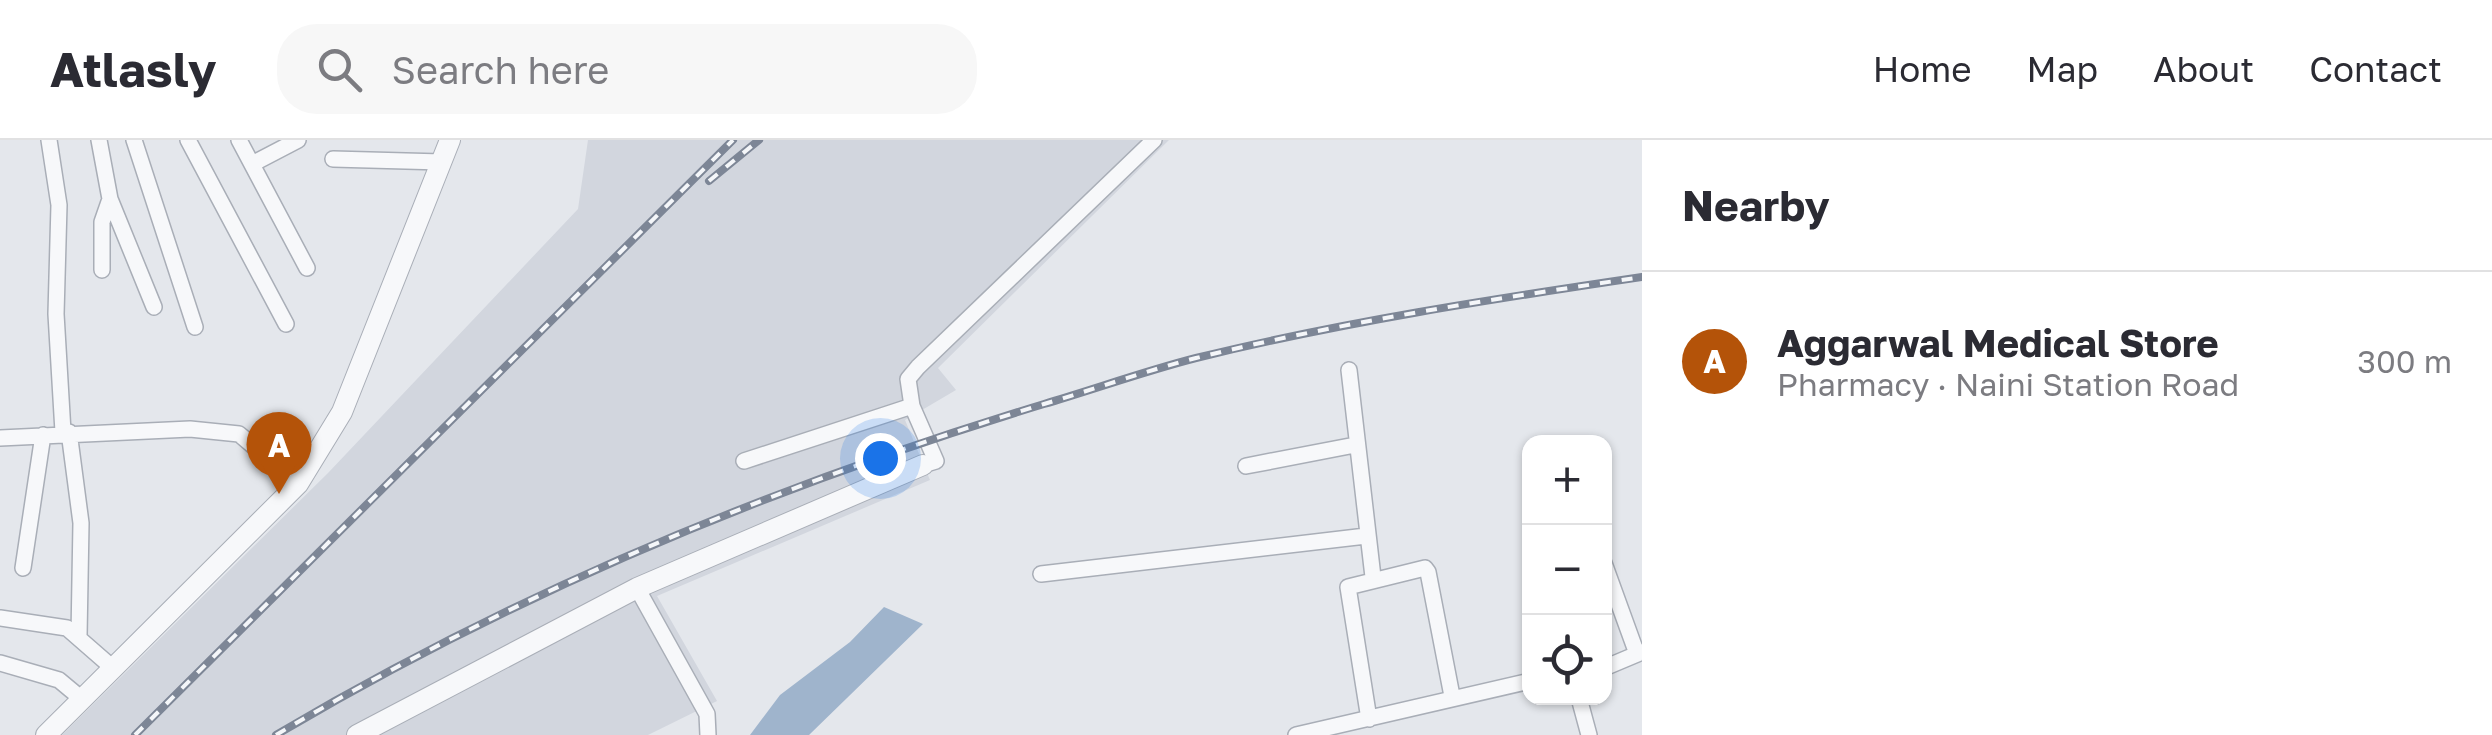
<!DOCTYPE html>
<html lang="en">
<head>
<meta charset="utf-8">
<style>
  body { margin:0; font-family:"Golos Text",sans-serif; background:#f7f7f7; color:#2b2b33 }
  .controls { position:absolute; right:30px; bottom:30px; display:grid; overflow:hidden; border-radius:20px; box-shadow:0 2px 8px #0004 }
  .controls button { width:90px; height:90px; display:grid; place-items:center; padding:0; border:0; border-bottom:2px solid #e1e1e2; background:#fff; color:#2b2b33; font:50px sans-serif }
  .you { position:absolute; left:880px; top:318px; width:35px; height:35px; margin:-25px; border:8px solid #fff; border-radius:50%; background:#1a73e8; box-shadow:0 0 0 15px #1a73e833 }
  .badge { display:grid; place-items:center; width:65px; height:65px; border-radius:50%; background:#b45309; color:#fff; font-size:32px; font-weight:700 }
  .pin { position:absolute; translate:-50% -82px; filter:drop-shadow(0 2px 5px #0008) }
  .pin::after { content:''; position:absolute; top:52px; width:35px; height:30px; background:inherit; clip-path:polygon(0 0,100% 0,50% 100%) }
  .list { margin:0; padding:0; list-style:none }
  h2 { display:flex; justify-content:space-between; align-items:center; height:130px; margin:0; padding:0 40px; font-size:42px }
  h2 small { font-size:32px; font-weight:400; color:#7c7c81 }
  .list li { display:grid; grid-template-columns:65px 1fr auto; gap:30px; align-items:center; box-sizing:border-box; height:180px; padding:0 40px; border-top:2px solid #e1e1e2 }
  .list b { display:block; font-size:38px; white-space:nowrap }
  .list p { margin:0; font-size:32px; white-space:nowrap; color:#7c7c81 }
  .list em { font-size:32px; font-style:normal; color:#7c7c81 }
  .icon { flex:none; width:55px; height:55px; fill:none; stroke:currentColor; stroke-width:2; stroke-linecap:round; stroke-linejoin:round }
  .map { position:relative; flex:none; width:1642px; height:595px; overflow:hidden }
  header { display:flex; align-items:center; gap:60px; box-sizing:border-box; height:140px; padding:0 50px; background:#fff; border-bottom:2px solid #e1e1e2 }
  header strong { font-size:48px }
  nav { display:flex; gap:55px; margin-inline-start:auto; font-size:35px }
  .search { width:700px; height:90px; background:#f7f7f7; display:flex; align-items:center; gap:25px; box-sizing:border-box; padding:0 35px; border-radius:40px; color:#7c7c81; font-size:38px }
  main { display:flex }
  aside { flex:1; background:#fff }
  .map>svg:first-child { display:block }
  .built { fill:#d2d6de }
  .water { fill:#9fb4cc }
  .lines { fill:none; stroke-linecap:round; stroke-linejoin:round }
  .minor-casing { stroke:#a9aeb7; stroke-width:18 }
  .tertiary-casing { stroke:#a9aeb7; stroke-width:22 }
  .minor { stroke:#f7f8fa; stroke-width:15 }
  .tertiary { stroke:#f7f8fa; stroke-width:20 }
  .rail-casing { stroke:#7d8696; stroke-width:8 }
  .rail { stroke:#f4f6f9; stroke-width:4; stroke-dasharray:11; stroke-linecap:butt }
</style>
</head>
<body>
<header>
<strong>Atlasly</strong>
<div class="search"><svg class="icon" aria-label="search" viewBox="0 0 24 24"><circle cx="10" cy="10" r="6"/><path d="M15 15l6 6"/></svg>Search here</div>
<nav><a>Home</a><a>Map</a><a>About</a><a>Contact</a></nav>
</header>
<main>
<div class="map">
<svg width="1642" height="595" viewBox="0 0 1642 595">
  <rect width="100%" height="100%" fill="#e4e7ec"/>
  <!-- built -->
  <path class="built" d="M 588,0 L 1169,0 L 938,228 L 956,250 L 905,280 L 930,340 L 657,456 L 717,561 L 648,595 L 62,595 L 328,333 L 578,69 Z"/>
  <!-- water -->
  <path class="water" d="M 884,467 L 923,484 L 809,595 L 750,595 L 780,555 L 850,502 Z"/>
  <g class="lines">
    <!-- minor casing -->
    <g class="minor-casing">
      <path id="minor" d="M 49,0 L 59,65 L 56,174 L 63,292
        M 99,0 L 110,59 L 154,167
        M 134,0 L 195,187
        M 188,0 L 286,184
        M 239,0 L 307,128
        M 333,19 L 442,22
        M 252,24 L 298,0
        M 102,130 L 102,82 L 110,59
        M 1349,230 L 1373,437
        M 912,266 L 908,239 L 918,227 L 1154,0
        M 69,292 L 81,383 L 79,496
        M 0,298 L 190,289 L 239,294 L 298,344
        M 744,321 L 912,266 L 936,321 L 923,325
        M 1246,326 L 1355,305
        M 1604,423 L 1637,514
        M 23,428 L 43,295
        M 1041,434 L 1366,396
        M 637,448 L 707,574 L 708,595
        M 0,478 L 67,488 L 114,529
        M 0,523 L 59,540 L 83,560
        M 1604,528 L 1642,512
        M 1579,558 L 1589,595
        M 1369,579 L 1348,447 L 1425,428 L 1428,432 L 1452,556
        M 1296,595 L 1530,541"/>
    </g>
    <!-- tertiary casing -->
    <g class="tertiary-casing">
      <path id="tertiary" d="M 46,595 L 298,344 L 342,272 L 450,0
        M 357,595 L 637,448 L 923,325"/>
    </g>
    <!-- minor -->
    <use href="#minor" class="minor"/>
    <!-- tertiary -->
    <use href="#tertiary" class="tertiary"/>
    <!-- rail casing -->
    <g class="rail-casing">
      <path id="rail" d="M 709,41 L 759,0
        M 135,595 L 733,0
        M 276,595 C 517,452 776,345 1044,264 C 1095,249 1145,231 1196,218 C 1342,182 1493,159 1642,137"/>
    </g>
    <!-- rail -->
    <use href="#rail" class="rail"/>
  </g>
</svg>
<div class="controls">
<button>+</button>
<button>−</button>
<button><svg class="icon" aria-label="locate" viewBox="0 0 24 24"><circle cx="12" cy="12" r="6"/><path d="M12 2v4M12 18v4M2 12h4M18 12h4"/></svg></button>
</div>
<div class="you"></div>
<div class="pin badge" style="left:279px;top:354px">A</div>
</div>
<aside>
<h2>Nearby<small></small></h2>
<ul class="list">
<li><span class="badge">A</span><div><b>Aggarwal Medical Store</b><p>Pharmacy · Naini Station Road</p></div><em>300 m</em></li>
</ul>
</aside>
</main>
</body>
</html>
